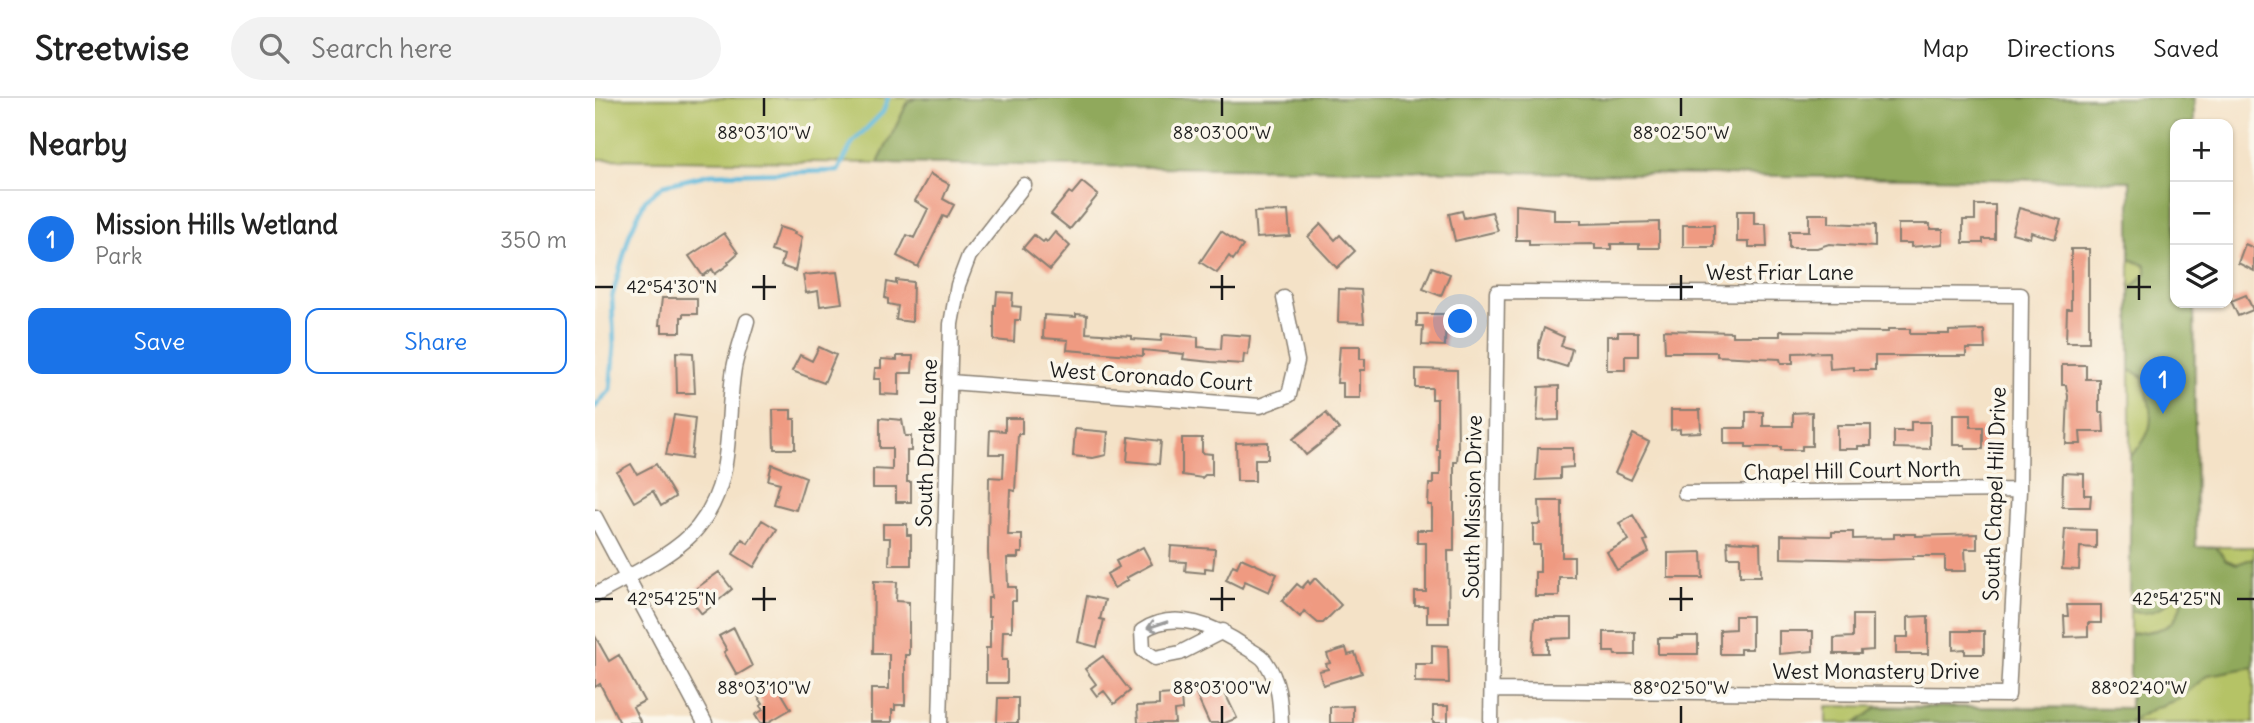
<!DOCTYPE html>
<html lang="en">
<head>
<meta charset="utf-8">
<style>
  body { margin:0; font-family:Delius,sans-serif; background:#f2f2f2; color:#222 }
  .controls { position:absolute; right:21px; top:21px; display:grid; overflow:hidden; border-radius:14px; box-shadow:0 2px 5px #0004 }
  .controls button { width:63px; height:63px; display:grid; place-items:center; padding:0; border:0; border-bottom:2px solid #e0e0e0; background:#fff; color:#222; font:35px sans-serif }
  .you { position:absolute; left:866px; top:224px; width:24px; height:24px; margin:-18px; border:5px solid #fff; border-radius:50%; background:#1a73e8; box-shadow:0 0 0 10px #1a73e833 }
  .badge { display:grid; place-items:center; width:46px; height:46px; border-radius:50%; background:#1a73e8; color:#fff; font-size:23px; font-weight:700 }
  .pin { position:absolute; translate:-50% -58px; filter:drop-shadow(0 2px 4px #0008) }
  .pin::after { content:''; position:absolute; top:37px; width:24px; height:21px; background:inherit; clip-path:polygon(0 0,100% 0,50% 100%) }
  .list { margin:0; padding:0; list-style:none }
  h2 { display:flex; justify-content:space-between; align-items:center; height:91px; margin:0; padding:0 28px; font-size:30px }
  h2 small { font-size:23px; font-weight:400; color:#767676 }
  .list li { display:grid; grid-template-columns:46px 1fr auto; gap:21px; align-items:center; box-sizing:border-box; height:98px; padding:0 28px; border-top:2px solid #e0e0e0 }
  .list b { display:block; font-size:26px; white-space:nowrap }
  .list p { margin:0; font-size:23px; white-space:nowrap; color:#767676 }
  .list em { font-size:23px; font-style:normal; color:#767676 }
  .actions { display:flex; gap:14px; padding:21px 28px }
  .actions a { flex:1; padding:16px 0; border:2px solid #1a73e8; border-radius:14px; text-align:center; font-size:24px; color:#1a73e8 }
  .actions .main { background:#1a73e8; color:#fff }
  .icon { flex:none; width:38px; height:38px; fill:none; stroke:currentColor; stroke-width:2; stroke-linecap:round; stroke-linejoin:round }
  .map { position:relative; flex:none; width:1659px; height:625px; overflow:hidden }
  header { display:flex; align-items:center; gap:42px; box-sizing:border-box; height:98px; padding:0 35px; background:#fff; border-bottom:2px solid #e0e0e0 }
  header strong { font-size:33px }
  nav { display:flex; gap:38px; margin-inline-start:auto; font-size:24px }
  .search { width:490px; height:63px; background:#f2f2f2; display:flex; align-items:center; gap:18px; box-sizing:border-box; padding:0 24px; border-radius:38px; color:#767676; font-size:26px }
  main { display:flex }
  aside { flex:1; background:#fff }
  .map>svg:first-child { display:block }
  .green { fill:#b5c366; stroke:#687041; stroke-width:2 }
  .forest { fill:#90a95b; stroke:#56623c; stroke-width:2 }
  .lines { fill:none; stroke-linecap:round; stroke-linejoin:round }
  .stream { stroke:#5eb9dc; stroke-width:4.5 }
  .building { fill:#ef9a81 }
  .minor-casing { stroke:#887f72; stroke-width:17 }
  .minor { stroke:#fff; stroke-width:14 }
  .oneway { stroke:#999 }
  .ticks { fill:none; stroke:#1c1c1c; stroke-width:2.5 }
  .labels { text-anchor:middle; stroke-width:7; stroke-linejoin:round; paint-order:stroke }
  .street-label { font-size:21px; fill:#1c1c1c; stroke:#fbf7ec }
  .ticks-label { font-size:18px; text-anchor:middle; fill:#1c1c1c; stroke:#fbf7ec; stroke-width:7; stroke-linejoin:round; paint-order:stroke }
</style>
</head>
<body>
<header>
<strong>Streetwise</strong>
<div class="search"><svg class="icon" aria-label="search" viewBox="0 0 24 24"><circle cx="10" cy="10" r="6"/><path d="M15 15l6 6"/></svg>Search here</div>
<nav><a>Map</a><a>Directions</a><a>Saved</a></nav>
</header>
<main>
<aside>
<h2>Nearby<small></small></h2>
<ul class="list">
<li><span class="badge">1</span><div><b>Mission Hills Wetland</b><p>Park</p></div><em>350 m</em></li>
</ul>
<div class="actions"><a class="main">Save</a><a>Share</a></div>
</aside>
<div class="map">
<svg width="1659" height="625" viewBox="0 0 1659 625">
  <rect width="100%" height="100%" fill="#fbf7ec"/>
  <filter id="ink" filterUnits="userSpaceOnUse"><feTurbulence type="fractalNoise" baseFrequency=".0143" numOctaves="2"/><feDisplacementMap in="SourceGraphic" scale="14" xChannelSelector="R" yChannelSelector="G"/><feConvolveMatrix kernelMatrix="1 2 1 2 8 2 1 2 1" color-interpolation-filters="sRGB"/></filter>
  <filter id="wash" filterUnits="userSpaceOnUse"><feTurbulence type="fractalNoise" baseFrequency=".00686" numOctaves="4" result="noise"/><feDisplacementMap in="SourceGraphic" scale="28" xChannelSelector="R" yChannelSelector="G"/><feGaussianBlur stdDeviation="1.57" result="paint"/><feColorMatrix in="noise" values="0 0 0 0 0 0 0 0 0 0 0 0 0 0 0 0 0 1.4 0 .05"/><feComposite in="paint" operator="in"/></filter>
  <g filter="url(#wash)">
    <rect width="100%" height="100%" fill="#f4e2c7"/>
    <!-- green -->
    <path class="green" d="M 0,0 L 321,0 L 313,4 L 283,65 L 0,61 Z
      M 1535,83 L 1580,205 L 1599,205 L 1601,449 L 1659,449 L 1659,625 L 1231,625 L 1231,608 L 1535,610 Z"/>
    <!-- forest -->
    <path class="forest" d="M 321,0 L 1599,0 L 1599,26 L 1580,26 L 1580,205 L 1599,205 L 1601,449 L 1621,449 L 1631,462 L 1642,466 L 1659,460 L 1659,569 L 1613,577 L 1584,601 L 1560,610 L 1533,625 L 1261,625 L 1283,609 L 1535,610 L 1535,536 C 1563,532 1581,534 1587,502 L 1581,496 C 1568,511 1554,519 1535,513 L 1535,358 C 1565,331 1556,313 1548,279 L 1535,272 L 1535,192 L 1551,175 L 1551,168 L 1535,161 L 1535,83 L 283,65 L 313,4 Z"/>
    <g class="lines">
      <!-- stream -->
      <path class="stream" d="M 0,309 L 15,292 L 19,248 L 17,199 L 35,135 L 50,102 L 69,87 L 115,76 L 243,73 L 258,44 L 288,14 L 293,0"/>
    </g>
    <g id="blocks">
      <!-- building -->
      <path class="building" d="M 335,76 L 354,86 L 348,101 L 359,107 L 352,120 L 348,118 L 323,169 L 302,158 L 312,137 L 319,140 L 333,111 L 320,103 Z
        M 487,84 L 503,97 L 475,131 L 456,116 L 474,94 L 477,96 Z
        M 921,107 L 959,111 L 959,122 L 986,122 L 986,126 L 1064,124 L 1064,150 L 1044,150 L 1044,146 L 1016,146 L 1016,151 L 1000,151 L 1000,146 L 934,147 L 934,142 L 921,142 Z
        M 1380,107 L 1400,107 L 1400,141 L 1388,141 L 1388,145 L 1368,145 L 1368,122 L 1380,122 Z
        M 1424,110 L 1466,122 L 1460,141 L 1436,134 L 1435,140 L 1417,135 Z
        M 693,113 L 695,138 L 661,140 L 659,114 Z
        M 867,113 L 869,120 L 897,114 L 903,133 L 860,143 L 854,116 Z
        M 1142,113 L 1159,113 L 1159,126 L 1171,126 L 1172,149 L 1154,149 L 1154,144 L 1142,144 Z
        M 1214,116 L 1234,116 L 1234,125 L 1280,127 L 1280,149 L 1234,146 L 1222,150 L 1194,150 L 1194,133 L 1214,133 Z
        M 726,126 L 740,142 L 745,137 L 760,153 L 742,170 L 713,139 Z
        M 1303,126 L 1335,126 L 1335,131 L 1348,131 L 1348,146 L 1316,149 L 1316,145 L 1303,145 Z
        M 1088,127 L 1119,127 L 1119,149 L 1088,149 Z
        M 184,129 L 200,134 L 199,136 L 207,139 L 200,173 L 186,168 L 189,157 L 176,153 Z
        M 626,133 L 648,148 L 638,162 L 634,158 L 622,175 L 605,164 Z
        M 460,134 L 475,148 L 455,172 L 428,150 L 439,137 L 448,144 L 450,142 L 452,144 Z
        M 129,135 L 143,155 L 133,164 L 134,166 L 120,176 L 117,171 L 108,178 L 94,158 Z
        M 1650,146 L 1659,150 L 1659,173 L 1643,165 Z
        M 1476,151 L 1494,151 L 1494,244 L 1471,244 L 1472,211 L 1476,211 Z
        M 837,169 L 855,176 L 846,198 L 828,191 Z
        M 242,174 L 247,205 L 225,208 L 223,193 L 211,195 L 208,177 Z
        M 301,182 L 318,184 L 317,224 L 301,222 L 303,208 L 293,206 L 293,201 L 290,200 L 292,184 L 301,186 Z
        M 744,191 L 766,192 L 769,225 L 743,224 Z
        M 402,194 L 418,195 L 417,208 L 426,209 L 425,222 L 420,222 L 419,244 L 399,242 L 399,207 L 401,207 Z
        M 1651,197 L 1658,212 L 1643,218 L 1636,203 Z
        M 67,200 L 102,200 L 102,216 L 88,216 L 88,219 L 86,219 L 86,234 L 67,234 L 67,227 L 64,227 Z
        M 481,216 L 492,217 L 491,235 L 537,238 L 537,241 L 566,243 L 567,236 L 603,239 L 603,249 L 626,251 L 627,236 L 655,238 L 653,257 L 649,256 L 648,266 L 616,264 L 588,261 L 589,256 L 548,252 L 548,258 L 472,252 L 473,242 L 448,240 L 449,217 L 481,219 Z
        M 822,216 L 851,216 L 850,248 L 827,247 L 828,228 L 822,228 Z
        M 949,230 L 969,239 L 966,248 L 977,251 L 972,269 L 944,260 L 944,246 Z
        M 1293,231 L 1315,231 L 1315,236 L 1354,236 L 1354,233 L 1389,232 L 1390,251 L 1371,251 L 1371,258 L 1280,258 L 1280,272 L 1259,272 L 1259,269 L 1235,271 L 1234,254 L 1198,255 L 1198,265 L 1186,265 L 1185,261 L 1122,258 L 1122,254 L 1070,254 L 1069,232 L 1137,234 L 1137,238 L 1185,238 L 1185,233 L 1293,234 Z
        M 1023,234 L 1043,234 L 1043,258 L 1030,258 L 1030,272 L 1012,272 L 1012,238 L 1023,238 Z
        M 745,248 L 765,248 L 765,261 L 770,261 L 770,272 L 765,272 L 765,300 L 748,300 L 748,285 L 742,285 Z
        M 224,249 L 241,257 L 229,285 L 197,273 L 205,257 L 217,263 Z
        M 81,254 L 98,255 L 100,295 L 82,295 Z
        M 302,258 L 318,258 L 317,275 L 304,275 L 304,297 L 285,296 L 285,281 L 279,281 L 280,270 L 286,270 L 286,261 L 302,262 Z
        M 1467,267 L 1491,267 L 1491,281 L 1504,281 L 1504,314 L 1508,314 L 1509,334 L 1485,334 L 1486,346 L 1471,346 L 1473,298 L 1471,287 L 1467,287 Z
        M 821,271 L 862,272 L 863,352 L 862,364 L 859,364 L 859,453 L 853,453 L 854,525 L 832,525 L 832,508 L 820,508 L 820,494 L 831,494 L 831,445 L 822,445 L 822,432 L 837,432 L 837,407 L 833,407 L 834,386 L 838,386 L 838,377 L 845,377 L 845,352 L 842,352 L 842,301 L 837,301 L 837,290 L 821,290 Z
        M 964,288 L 964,322 L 942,323 L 944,289 Z
        M 178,312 L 196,312 L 196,321 L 200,321 L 200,351 L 179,351 Z
        M 1076,312 L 1105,312 L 1106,334 L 1085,335 L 1085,331 L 1076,332 Z
        M 1151,314 L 1168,314 L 1168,328 L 1198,328 L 1198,315 L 1217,314 L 1217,348 L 1207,348 L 1207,352 L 1186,352 L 1186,349 L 1151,349 L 1151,346 L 1129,346 L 1129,330 L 1151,330 Z
        M 731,315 L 744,331 L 711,357 L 698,341 Z
        M 1358,316 L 1376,316 L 1376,329 L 1388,329 L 1388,351 L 1370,351 L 1370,347 L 1358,347 Z
        M 79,317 L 100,320 L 96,361 L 71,357 Z
        M 285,320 L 307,322 L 310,338 L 316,338 L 316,353 L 312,353 L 312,384 L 316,384 L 316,404 L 301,404 L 301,390 L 278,390 L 278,371 L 297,372 L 297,350 L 285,350 Z
        M 410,320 L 427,320 L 427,336 L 423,336 L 420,393 L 415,392 L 413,437 L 427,437 L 427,455 L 423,455 L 423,460 L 412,460 L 413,489 L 421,489 L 421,503 L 417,503 L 417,533 L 408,533 L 407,562 L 412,562 L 412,585 L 391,585 L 391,550 L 395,550 L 395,519 L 393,519 L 393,500 L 396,500 L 393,455 L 394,379 L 408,380 L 409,356 L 394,356 L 395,332 L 410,333 Z
        M 1316,324 L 1335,324 L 1335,351 L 1299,350 L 1299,333 L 1316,333 Z
        M 1242,327 L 1276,327 L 1276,348 L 1263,348 L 1263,351 L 1242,351 Z
        M 480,331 L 513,334 L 511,357 L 498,360 L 478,358 Z
        M 1038,336 L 1054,344 L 1036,382 L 1020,375 Z
        M 534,339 L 566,343 L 564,366 L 532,363 Z
        M 587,340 L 607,340 L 607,355 L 617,356 L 617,377 L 610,377 L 607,380 L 587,377 Z
        M 673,344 L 673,361 L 660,361 L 660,383 L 642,383 L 641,345 Z
        M 943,350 L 978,350 L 978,369 L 965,370 L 965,381 L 941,382 Z
        M 36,366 L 42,376 L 61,366 L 80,399 L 66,408 L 58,393 L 39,404 L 22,374 Z
        M 177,366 L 211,379 L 201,412 L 179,406 L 185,385 L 173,382 Z
        M 1468,375 L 1489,376 L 1489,397 L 1496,397 L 1495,409 L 1467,409 Z
        M 944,403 L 967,403 L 967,459 L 979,459 L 979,479 L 964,479 L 964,498 L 940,498 L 940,474 L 945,474 L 945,447 L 938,447 L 938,426 L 945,426 Z
        M 1038,417 L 1052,442 L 1049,443 L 1054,454 L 1022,472 L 1012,454 L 1034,442 L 1024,425 Z
        M 167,422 L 182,431 L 159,469 L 138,456 L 147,441 L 153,445 Z
        M 288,426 L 312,426 L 312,437 L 316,437 L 316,467 L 294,467 L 295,440 L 288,440 Z
        M 1470,431 L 1501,432 L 1501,450 L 1485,449 L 1484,472 L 1467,471 Z
        M 1237,434 L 1258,434 L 1258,441 L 1299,440 L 1299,436 L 1321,436 L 1321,438 L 1382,436 L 1382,451 L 1370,451 L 1371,473 L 1350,473 L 1350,458 L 1318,458 L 1318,461 L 1282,462 L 1186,460 L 1186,437 L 1237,438 Z
        M 1132,443 L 1165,445 L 1166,478 L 1145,478 L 1145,459 L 1133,459 Z
        M 576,448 L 620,451 L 618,471 L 610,470 L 610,475 L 590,473 L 591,464 L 575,463 Z
        M 548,449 L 557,466 L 531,480 L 533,482 L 519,490 L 512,476 L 524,469 L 521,463 Z
        M 1107,454 L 1108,480 L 1073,480 L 1073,455 Z
        M 646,460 L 682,476 L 674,494 L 650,483 L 647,490 L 631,482 L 638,467 L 642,469 Z
        M 124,474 L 137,491 L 107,516 L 92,497 Z
        M 720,480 L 746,507 L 728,525 L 723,525 L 709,513 L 705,519 L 687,503 L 702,486 L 707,490 L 713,483 L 715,486 Z
        M 279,483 L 302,484 L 301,503 L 314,504 L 314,557 L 310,557 L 310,607 L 300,607 L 300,612 L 297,612 L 297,624 L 276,624 L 276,591 L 294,591 L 294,556 L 278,556 Z
        M 492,498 L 510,502 L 505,521 L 509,522 L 502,549 L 483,544 Z
        M 1472,507 L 1506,507 L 1506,525 L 1493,525 L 1493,538 L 1470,539 L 1469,518 L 1473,518 Z
        M 1258,517 L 1278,517 L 1278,552 L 1266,553 L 1266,556 L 1239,556 L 1239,540 L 1258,539 Z
        M 1140,518 L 1157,518 L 1157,551 L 1145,551 L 1145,556 L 1125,556 L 1125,532 L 1140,531 Z
        M 1333,518 L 1333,556 L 1301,556 L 1301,539 L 1313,539 L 1313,519 Z
        M 940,520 L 977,520 L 977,540 L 953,541 L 953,555 L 938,555 Z
        M 139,530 L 157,568 L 142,577 L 129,554 L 132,552 L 124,538 Z
        M 1184,533 L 1218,533 L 1218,553 L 1184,556 Z
        M 1358,533 L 1389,533 L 1389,556 L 1370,556 L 1370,551 L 1358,552 Z
        M 1009,534 L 1040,534 L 1040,557 L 1020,557 L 1019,554 L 1009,554 Z
        M 0,538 L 14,563 L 24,557 L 39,585 L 49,603 L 38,609 L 46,625 L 25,625 L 5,586 L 0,589 Z
        M 1082,538 L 1103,538 L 1103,556 L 1063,556 L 1063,540 L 1082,540 Z
        M 837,547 L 853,548 L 854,585 L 820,584 L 820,566 L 837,566 Z
        M 751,550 L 753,557 L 760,555 L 767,575 L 728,587 L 724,573 L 733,571 L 731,566 L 735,565 L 732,556 Z
        M 508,558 L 535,593 L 519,606 L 509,593 L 502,598 L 496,590 L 501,586 L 490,571 Z
        M 618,584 L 622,594 L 628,591 L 642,620 L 630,625 L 614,625 L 601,596 L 610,592 L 608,588 Z
        M 181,586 L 196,611 L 172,625 L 165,625 L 160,617 L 168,612 L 165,608 L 168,606 L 162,597 Z
        M 579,596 L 586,598 L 587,612 L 579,613 L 580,625 L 543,625 L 542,608 L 564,607 L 564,597 Z
        M 403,600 L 423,600 L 423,625 L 402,625 Z
        M 758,608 L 758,625 L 735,625 L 735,609 Z
        M 838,608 L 853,608 L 853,625 L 838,625 Z"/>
    </g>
  </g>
  <g filter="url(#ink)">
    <use href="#blocks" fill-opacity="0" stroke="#887f72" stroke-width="2"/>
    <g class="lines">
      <!-- minor casing -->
      <g class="minor-casing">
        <path id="minor" d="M 355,284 L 665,308 L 694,297 L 702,263 L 689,200
          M 1090,395 L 1424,392
          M 0,419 L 110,625
          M 0,497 C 30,480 82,456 103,429 C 141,382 130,325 139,270 C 142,254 148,238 152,223
          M 628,533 L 585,555 L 560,560 L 548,552 L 547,533 C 580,510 622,529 652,550 C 658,554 666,557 670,563 C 684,583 685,601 686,625
          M 345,625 L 356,226 L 363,187 L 374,158 L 429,87
          M 896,625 L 902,194 L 1426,197 L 1424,392 L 1413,597 L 897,592"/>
      </g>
      <!-- minor -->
      <use href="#minor" class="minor"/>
    </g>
    <!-- one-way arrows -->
    <defs><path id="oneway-shaft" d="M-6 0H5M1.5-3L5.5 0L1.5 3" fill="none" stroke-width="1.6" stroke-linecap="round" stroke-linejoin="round" transform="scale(1.75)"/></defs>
    <use class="oneway" href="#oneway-shaft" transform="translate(562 527) rotate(162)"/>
  </g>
  <!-- ticks -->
  <path class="ticks" d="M 169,0 L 169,18M 627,0 L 627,18M 1086,0 L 1086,18M 169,177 L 169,202M 627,177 L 627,202M 1086,177 L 1086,202M 1544,177 L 1544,202M 0,189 L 18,189M 157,189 L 181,189M 615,189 L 640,189M 1074,189 L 1098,189M 1532,189 L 1556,189M 169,489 L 169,513M 627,489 L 627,513M 1086,489 L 1086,513M 0,501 L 18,501M 157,501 L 181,501M 615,501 L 640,501M 1074,501 L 1098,501M 1642,501 L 1659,501M 169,608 L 169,625M 627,608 L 627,625M 1086,608 L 1086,625M 1544,608 L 1544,625"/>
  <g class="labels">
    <!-- street labels -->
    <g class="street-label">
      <text x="1185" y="182">West Friar Lane</text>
      <text transform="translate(556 279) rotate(4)" y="7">West Coronado Court</text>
      <text transform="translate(332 345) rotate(-88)" y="7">South Drake Lane</text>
      <text transform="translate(1257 373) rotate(-1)" y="7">Chapel Hill Court North</text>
      <text transform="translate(1400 396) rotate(-88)" y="7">South Chapel Hill Drive</text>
      <text transform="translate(878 409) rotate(-89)" y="7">South Mission Drive</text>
      <text x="1281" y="581">West Monastery Drive</text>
    </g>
  </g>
  <g class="ticks-label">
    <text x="169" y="41">88°03'10"W</text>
    <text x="627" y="41">88°03'00"W</text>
    <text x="1086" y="41">88°02'50"W</text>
    <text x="77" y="195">42°54'30"N</text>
    <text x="77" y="507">42°54'25"N</text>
    <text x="1582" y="507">42°54'25"N</text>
    <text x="169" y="596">88°03'10"W</text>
    <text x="627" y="596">88°03'00"W</text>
    <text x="1086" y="596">88°02'50"W</text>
    <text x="1544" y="596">88°02'40"W</text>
  </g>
</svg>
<div class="controls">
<button>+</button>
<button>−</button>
<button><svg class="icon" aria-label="layers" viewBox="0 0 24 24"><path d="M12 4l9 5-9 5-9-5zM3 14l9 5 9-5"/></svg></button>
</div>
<div class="you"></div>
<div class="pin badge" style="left:1568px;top:316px">1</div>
</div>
</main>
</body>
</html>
